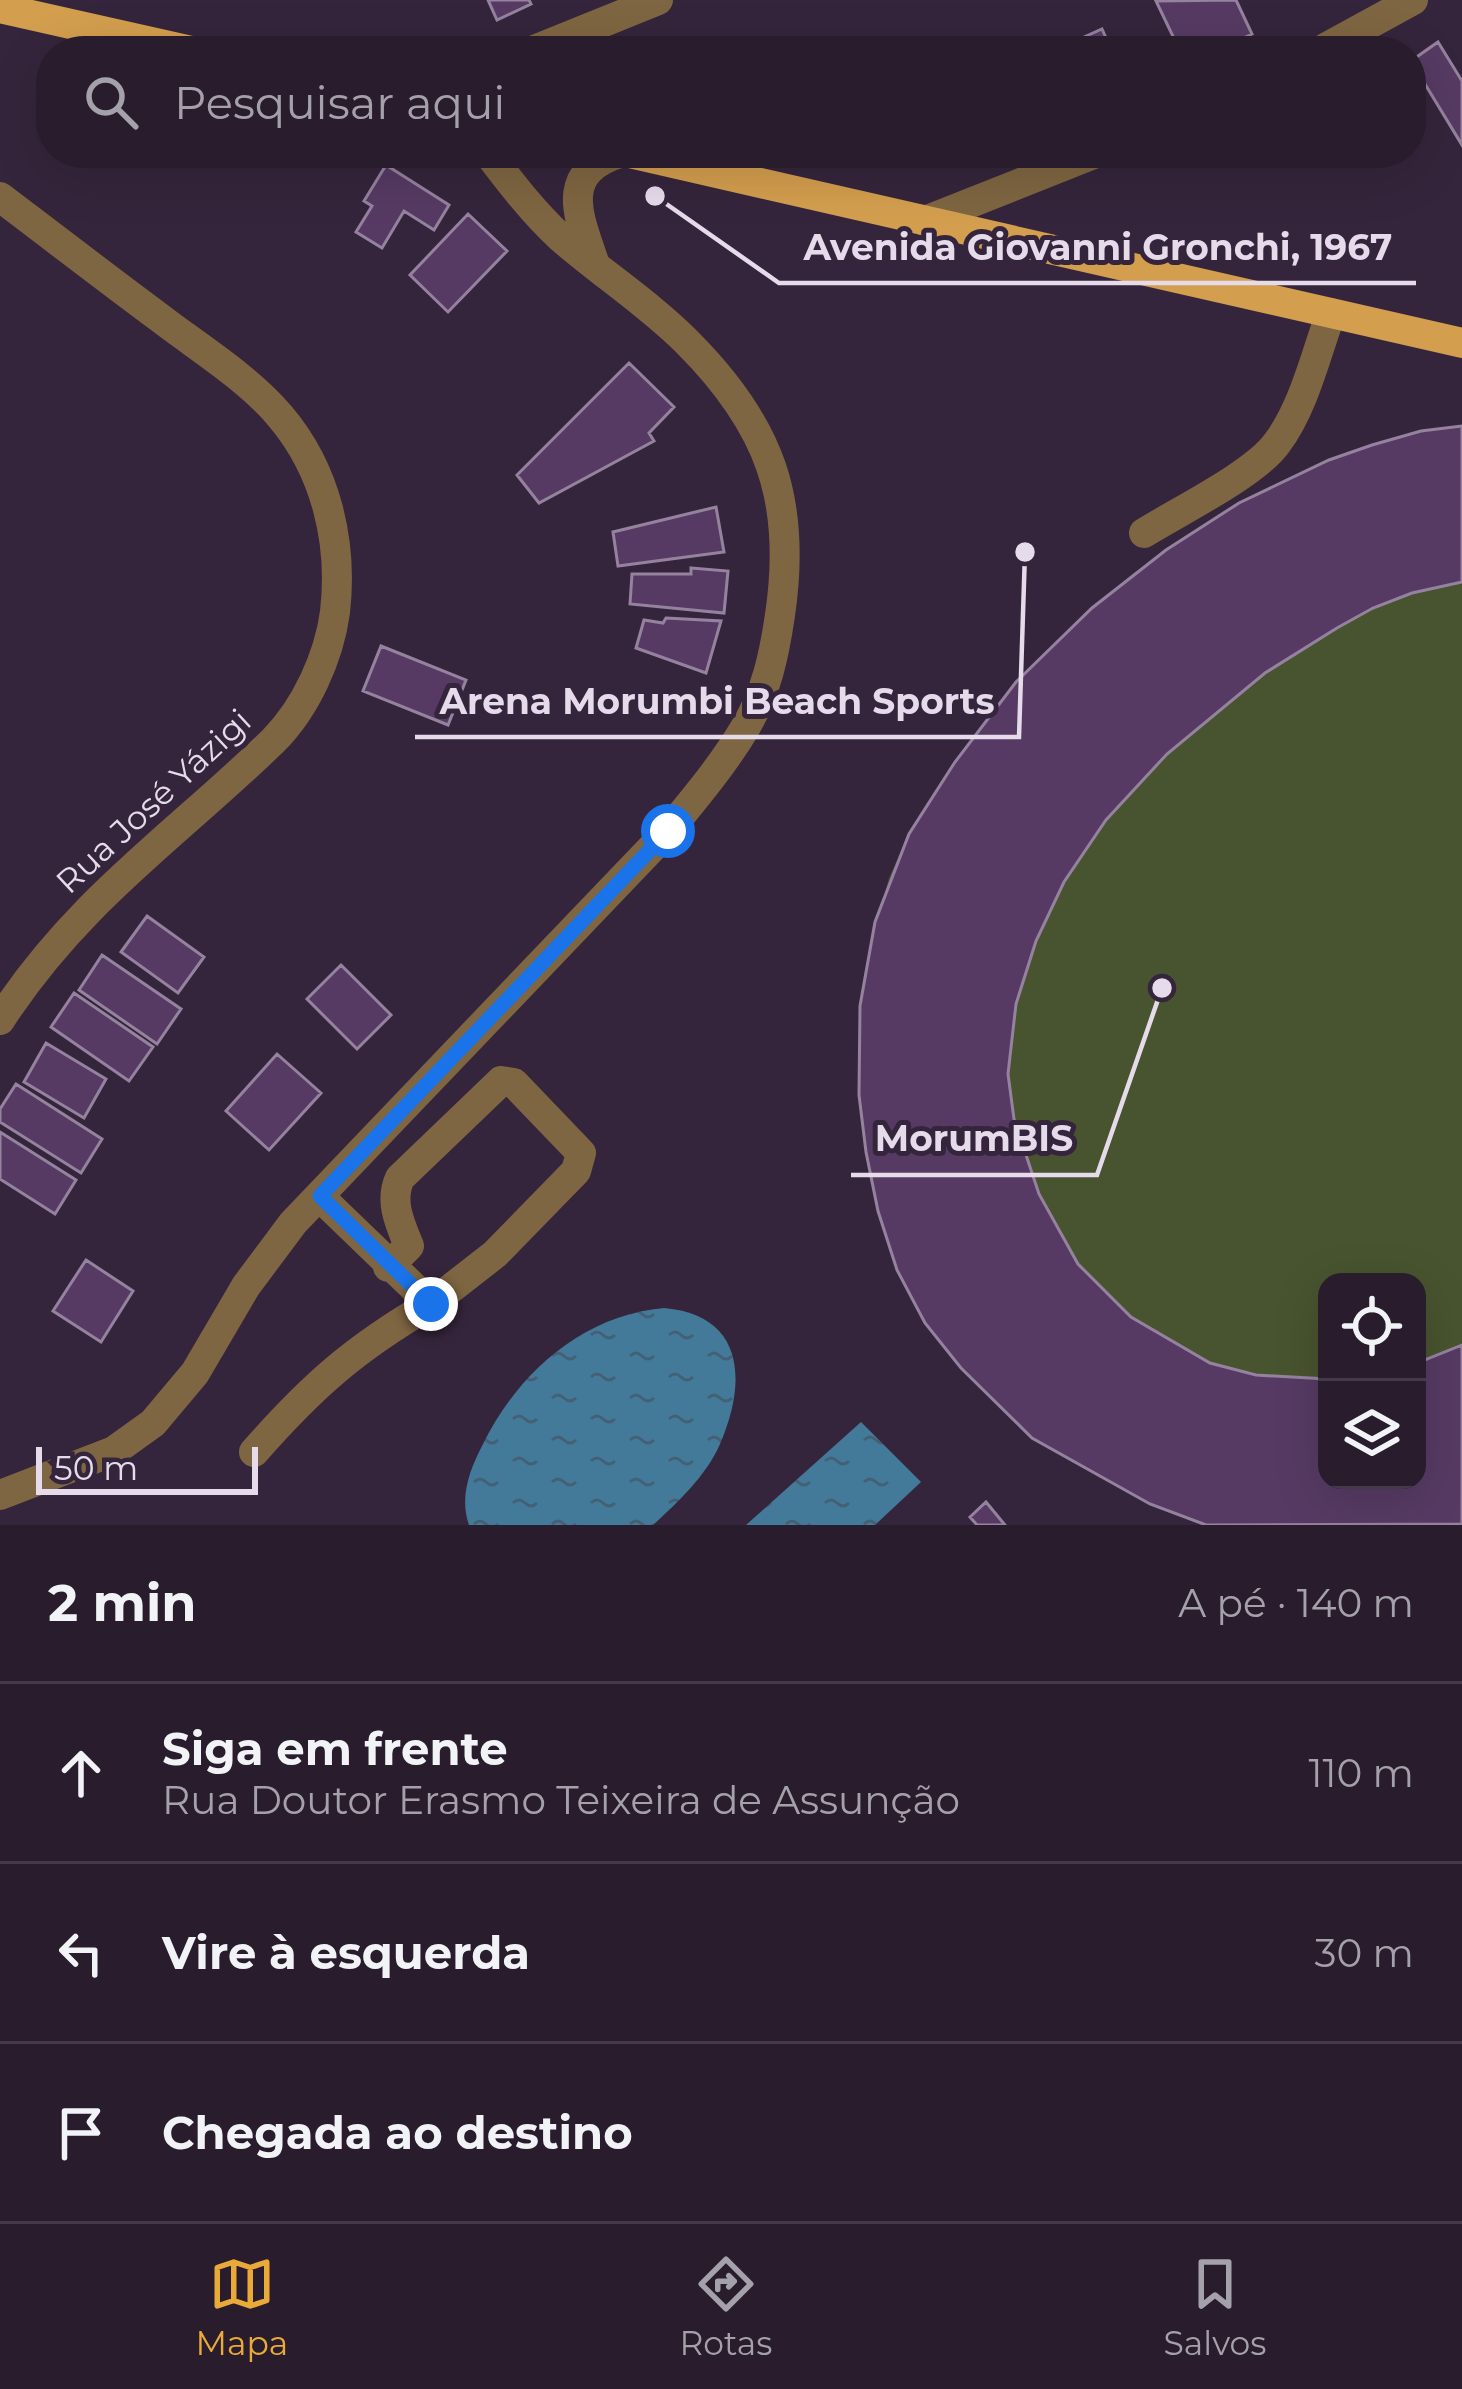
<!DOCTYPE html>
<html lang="pt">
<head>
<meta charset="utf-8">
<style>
  body { margin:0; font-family:Montserrat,sans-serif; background:#342939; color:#f1f3f6 }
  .controls { position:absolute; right:36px; bottom:36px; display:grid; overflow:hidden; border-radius:24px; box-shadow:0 12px 48px #0002 }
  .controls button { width:108px; height:108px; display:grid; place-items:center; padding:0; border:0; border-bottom:3px solid #443a49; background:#281c2d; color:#f1f3f6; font:60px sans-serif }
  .scale { position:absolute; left:36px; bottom:30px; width:222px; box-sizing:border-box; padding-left:12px; border:6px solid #e6dbeb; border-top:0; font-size:33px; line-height:42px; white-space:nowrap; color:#e6dbeb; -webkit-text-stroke:9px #35253c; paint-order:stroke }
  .stop { position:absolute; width:36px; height:36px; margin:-27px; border:9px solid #1a73e8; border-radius:50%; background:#fff }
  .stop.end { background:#1a73e8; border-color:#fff; box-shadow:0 3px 12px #0008 }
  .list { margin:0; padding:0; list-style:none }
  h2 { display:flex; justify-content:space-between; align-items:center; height:156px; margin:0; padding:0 48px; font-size:51px }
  h2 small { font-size:39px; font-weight:400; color:#a5a1aa }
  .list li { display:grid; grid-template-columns:78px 1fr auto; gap:36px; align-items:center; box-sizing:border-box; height:180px; padding:0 48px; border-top:3px solid #443a49 }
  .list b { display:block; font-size:45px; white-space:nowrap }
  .list p { margin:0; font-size:39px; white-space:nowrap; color:#a5a1aa }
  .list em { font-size:39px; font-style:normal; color:#a5a1aa }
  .icon { flex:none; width:66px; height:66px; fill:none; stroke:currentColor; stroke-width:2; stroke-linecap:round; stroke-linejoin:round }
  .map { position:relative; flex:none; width:1462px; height:1525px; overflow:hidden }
  .search { position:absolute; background:#281c2d; box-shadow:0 12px 48px #0002; left:36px; right:36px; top:36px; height:132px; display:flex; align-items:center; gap:30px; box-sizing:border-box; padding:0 42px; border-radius:48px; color:#a5a1aa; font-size:45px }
  .sheet { height:696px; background:#281c2d }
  nav { display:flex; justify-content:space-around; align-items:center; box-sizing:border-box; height:168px; border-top:3px solid #443a49; background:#281c2d; font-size:33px; color:#a5a1aa }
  nav a { display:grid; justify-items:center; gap:6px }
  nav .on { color:#eaaa39 }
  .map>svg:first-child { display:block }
  .pitch { fill:#48532f; fill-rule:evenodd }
  .water { fill:url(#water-ripples) }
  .building { fill:#563a63; stroke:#95829f; stroke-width:3 }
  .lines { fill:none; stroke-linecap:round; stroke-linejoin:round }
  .minor { stroke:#7f6642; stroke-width:30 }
  .major { stroke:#d39e4e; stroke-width:30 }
  .route { stroke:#1a73e8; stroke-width:15 }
  .labels { text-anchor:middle; stroke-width:10; stroke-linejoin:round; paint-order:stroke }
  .street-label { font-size:33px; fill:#e6dbeb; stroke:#35253c }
  .leader { fill:none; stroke:#e6dbeb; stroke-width:4.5 }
  .callout-dot { fill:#e6dbeb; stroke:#35253c; stroke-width:4.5 }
  .callout-label { font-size:36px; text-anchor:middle; font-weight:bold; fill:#e6dbeb; stroke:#35253c; stroke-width:10; stroke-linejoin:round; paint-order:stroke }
</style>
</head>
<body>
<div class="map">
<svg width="1462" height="1525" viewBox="0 0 1462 1525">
  <defs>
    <pattern id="water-ripples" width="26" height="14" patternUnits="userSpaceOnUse" patternTransform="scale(3)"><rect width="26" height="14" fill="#437999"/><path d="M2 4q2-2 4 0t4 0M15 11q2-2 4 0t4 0" fill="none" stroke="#446074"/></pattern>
  </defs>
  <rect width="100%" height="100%" fill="#35253c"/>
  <!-- pitch -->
  <path class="pitch" d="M 1462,426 L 1462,1524 L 1206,1525 L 1150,1504 L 1032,1438 L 961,1368 L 925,1323 L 878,1211 L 859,1095 L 860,1006 L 865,970 L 889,878 L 909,834 L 955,762 L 1016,682 L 1092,608 L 1134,573 L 1239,503 ZM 1327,1282 L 1417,1282 L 1417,1480 L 1327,1480 Z"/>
  <!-- water -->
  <path class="water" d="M 664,1308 C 745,1315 747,1382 720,1444 C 706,1476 678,1502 653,1525 L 469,1525 C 459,1497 470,1469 483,1444 C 518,1373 583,1315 664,1308 Z
    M 861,1422 L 921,1482 L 875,1525 L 746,1525 Z"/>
  <!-- building -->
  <path class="building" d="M 488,0 L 529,0 L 531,4 L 497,20 Z
    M 1236,0 L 1252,34 L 1215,51 L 1180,51 L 1156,1 Z
    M 1102,29 L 1112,51 L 1053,51 Z
    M 1438,42 L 1462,81 L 1462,145 L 1411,61 Z
    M 386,165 L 449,205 L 434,230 L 404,211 L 382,248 L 356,232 L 372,206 L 364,201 Z
    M 468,214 L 507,251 L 448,312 L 410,275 Z
    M 629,363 L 674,407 L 649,433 L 654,441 L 539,503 L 517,475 Z
    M 1462,426 L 1462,582 L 1412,593 L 1373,608 L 1337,628 L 1265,673 L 1167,754 L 1106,820 L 1064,882 L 1036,941 L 1016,1004 L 1008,1074 L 1014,1119 L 1039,1194 L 1078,1264 L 1131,1317 L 1210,1363 L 1256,1375 L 1327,1379 L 1327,1480 L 1417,1480 L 1417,1363 L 1462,1345 L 1462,1524 L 1206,1525 L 1150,1504 L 1032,1438 L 961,1368 L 925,1323 L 897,1270 L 878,1211 L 866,1152 L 859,1095 L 860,1006 L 875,922 L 909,834 L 955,762 L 1016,682 L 1092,608 L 1166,550 L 1239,503 L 1329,460 L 1372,445 L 1421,431 Z
    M 716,507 L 724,552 L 618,566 L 613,532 Z
    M 691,568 L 728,571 L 724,613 L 630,604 L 632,574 L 691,574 Z
    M 666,618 L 721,621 L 706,673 L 636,648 L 644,620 L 663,623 Z
    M 381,646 L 466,680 L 448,725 L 363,691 Z
    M 147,916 L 204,957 L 178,993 L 121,952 Z
    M 102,955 L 181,1009 L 157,1044 L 79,990 Z
    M 341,965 L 391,1015 L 357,1049 L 307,999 Z
    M 74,993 L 153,1047 L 129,1081 L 51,1027 Z
    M 46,1043 L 106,1079 L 84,1118 L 24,1082 Z
    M 277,1054 L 321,1093 L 269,1150 L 226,1111 Z
    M 16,1084 L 102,1139 L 81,1173 L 0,1122 L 0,1109 Z
    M 0,1132 L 76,1180 L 55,1214 L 0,1179 Z
    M 86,1260 L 133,1291 L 101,1342 L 53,1311 Z
    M 986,1502 L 1005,1525 L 977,1525 L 970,1517 Z"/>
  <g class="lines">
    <!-- minor -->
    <path class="minor" d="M 532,51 L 658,0
      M 1320,51 L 1413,0
      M 0,197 C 53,237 106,278 160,318 C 199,348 248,378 280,416 C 326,470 343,542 335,612 C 329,657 306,708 273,741 C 174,837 77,901 0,1020
      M 925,221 L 1096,153
      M 595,265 C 580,219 556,173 620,153
      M 1144,533 C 1179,511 1255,474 1277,443 C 1304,407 1316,354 1331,313
      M 319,1196 L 431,1304 L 495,1254 L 576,1171 L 581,1153 L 514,1083 L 501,1081 L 400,1178 C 389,1201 400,1224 409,1246 L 388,1267
      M 254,1452 C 312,1386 355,1348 431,1304
      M 0,1495 L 114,1451 L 153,1423 L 195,1373 L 246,1286 L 293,1223 L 668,831 C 695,798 723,765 745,728 C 766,693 774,656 780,615 C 797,500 770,425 687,342 C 648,303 601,273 560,237 C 533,212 510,182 488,153"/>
    <!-- major -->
    <path class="major" d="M 0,8 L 191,51
      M 629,153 L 1462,343"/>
  </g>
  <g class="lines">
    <!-- route -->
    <path class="route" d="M 431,1304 L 320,1196 L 668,831"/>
  </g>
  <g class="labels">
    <!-- street labels -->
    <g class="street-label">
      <text transform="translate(153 801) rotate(-43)" y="12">Rua José Yázigi</text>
    </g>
  </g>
  <!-- callouts -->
  <path class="leader" d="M655 196L779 283H1416M1025 552L1019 737H415M1162 988L1097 1175H851"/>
  <g class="callout-dot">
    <circle cx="655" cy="196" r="12"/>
    <circle cx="1025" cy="552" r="12"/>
    <circle cx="1162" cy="988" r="12"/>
  </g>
  <g class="callout-label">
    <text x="1098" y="260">Avenida Giovanni Gronchi, 1967</text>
    <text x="717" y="714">Arena Morumbi Beach Sports</text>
    <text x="974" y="1151">MorumBIS</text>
  </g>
</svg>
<div class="controls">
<button><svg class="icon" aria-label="locate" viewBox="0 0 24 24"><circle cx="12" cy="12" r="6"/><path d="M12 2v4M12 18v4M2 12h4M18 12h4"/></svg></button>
<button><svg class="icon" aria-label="layers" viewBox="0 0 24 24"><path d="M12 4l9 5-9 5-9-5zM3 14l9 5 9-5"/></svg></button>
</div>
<div class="scale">50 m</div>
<div class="stop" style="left:668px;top:831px"></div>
<div class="stop end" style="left:431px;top:1304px"></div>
<div class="search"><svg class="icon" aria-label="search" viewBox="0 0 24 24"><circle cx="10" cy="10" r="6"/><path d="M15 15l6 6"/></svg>Pesquisar aqui</div>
</div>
<section class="sheet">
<h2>2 min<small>A pé · 140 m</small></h2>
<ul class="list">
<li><svg class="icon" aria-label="ahead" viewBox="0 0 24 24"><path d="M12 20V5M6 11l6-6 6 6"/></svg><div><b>Siga em frente</b><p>Rua Doutor Erasmo Teixeira de Assunção</p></div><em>110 m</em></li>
<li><svg class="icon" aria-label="left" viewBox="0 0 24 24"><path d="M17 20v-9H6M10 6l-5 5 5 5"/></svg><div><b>Vire à esquerda</b></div><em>30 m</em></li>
<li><svg class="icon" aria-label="arrive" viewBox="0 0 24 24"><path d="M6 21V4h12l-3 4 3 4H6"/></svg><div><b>Chegada ao destino</b></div></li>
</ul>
</section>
<nav>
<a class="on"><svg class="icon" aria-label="map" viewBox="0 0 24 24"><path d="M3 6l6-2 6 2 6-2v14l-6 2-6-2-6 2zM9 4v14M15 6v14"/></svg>Mapa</a>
<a><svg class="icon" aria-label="directions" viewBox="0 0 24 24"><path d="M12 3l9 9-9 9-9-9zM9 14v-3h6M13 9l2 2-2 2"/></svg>Rotas</a>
<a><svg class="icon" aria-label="saved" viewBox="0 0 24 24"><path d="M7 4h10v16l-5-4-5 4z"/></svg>Salvos</a>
</nav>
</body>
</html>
